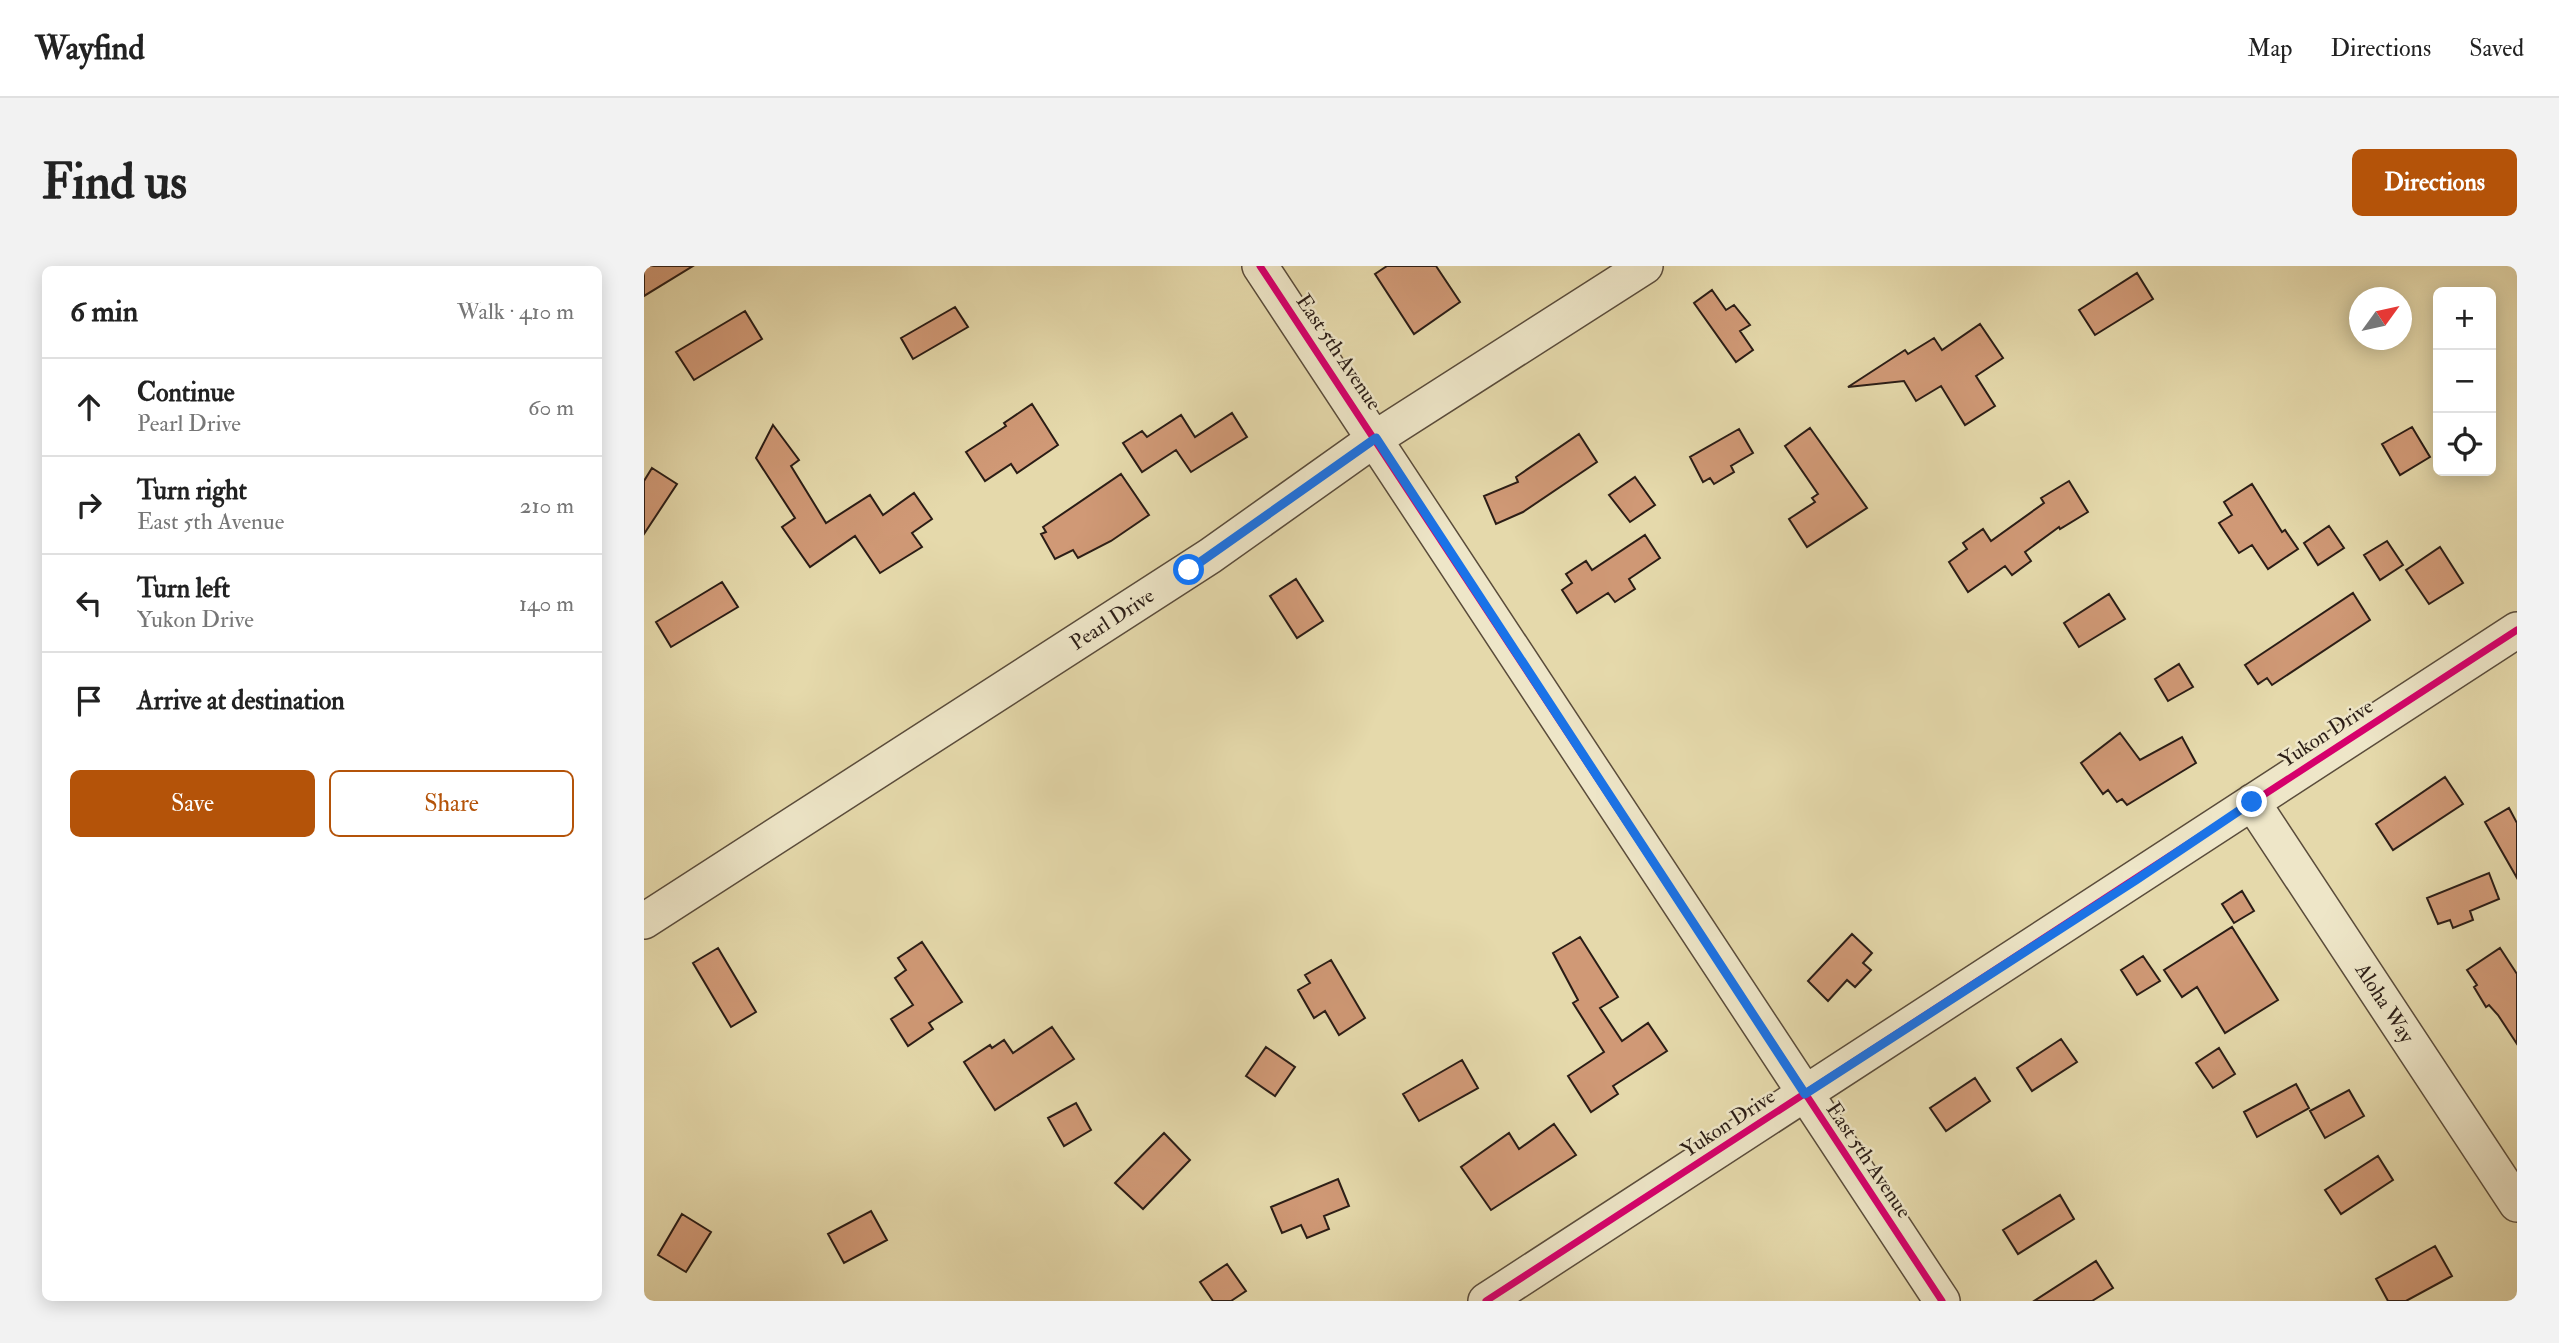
<!DOCTYPE html>
<html lang="en">
<head>
<meta charset="utf-8">
<style>
  body { margin:0; font-family:"IM FELL Double Pica",serif; background:#f2f2f2; color:#222 }
  .controls { position:absolute; right:21px; top:21px; display:grid; overflow:hidden; border-radius:10px; box-shadow:0 4px 18px #0003 }
  .controls button { width:63px; height:63px; display:grid; place-items:center; padding:0; border:0; border-bottom:2px solid #e0e0e0; background:#fff; color:#222; font:35px sans-serif }
  .compass { position:absolute; left:1705px; top:21px; width:63px; height:63px; border-radius:50%; background:#fff; box-shadow:0 4px 18px #0003; rotate:57deg }
  .stop { position:absolute; width:21px; height:21px; margin:-16px; border:5px solid #1a73e8; border-radius:50%; background:#fff }
  .stop.end { background:#1a73e8; border-color:#fff; box-shadow:0 2px 7px #0008 }
  .list { margin:0; padding:0; list-style:none }
  h2 { display:flex; justify-content:space-between; align-items:center; height:91px; margin:0; padding:0 28px; font-size:30px }
  h2 small { font-size:23px; font-weight:400; color:#767676 }
  .list li { display:grid; grid-template-columns:46px 1fr auto; gap:21px; align-items:center; box-sizing:border-box; height:98px; padding:0 28px; border-top:2px solid #e0e0e0 }
  .list b { display:block; font-size:26px; white-space:nowrap }
  .list p { margin:0; font-size:23px; white-space:nowrap; color:#767676 }
  .list em { font-size:23px; font-style:normal; color:#767676 }
  .actions { display:flex; gap:14px; padding:21px 28px }
  .actions a { flex:1; padding:16px 0; border:2px solid #b45309; border-radius:10px; text-align:center; font-size:24px; color:#b45309 }
  .actions .main { background:#b45309; color:#fff }
  .icon { flex:none; width:38px; height:38px; fill:none; stroke:currentColor; stroke-width:2; stroke-linecap:round; stroke-linejoin:round }
  .map { position:relative; flex:none; width:1873px; height:1035px; overflow:hidden; border-radius:10px }
  header { display:flex; align-items:center; gap:42px; box-sizing:border-box; height:98px; padding:0 35px; background:#fff; border-bottom:2px solid #e0e0e0 }
  header strong { font-size:33px }
  nav { display:flex; gap:38px; margin-inline-start:auto; font-size:24px }
  .intro { display:flex; align-items:center; justify-content:space-between; box-sizing:border-box; height:168px; padding:0 42px }
  h1 { margin:0; font-size:49px }
  .button { padding:18px 32px; border-radius:10px; background:#b45309; color:#fff; font-size:24px; font-weight:700 }
  main { display:flex; gap:42px; padding:0 42px }
  aside { flex:1; background:#fff; border-radius:10px; box-shadow:0 4px 18px #0003 }
  .map>svg:first-child { display:block }
  .building { fill:#d09976; stroke:#2b1d16; stroke-width:2 }
  .lines { fill:none; stroke-linecap:round; stroke-linejoin:round }
  .minor-casing { stroke:#5a4c3b; stroke-width:38 }
  .minor { stroke:#eee6c8; stroke-width:35 }
  .cycleway-casing { stroke:#eee6c8; stroke-width:11 }
  .cycleway { stroke:#d6006c; stroke-width:7 }
  .route { stroke:#1a73e8; stroke-width:9 }
  .labels { text-anchor:middle; stroke-width:5; stroke-linejoin:round; paint-order:stroke }
  .street-label { font-size:21px; fill:#2b1d16; stroke:#eee6c8 }
</style>
</head>
<body>
<header>
<strong>Wayfind</strong>
<nav><a>Map</a><a>Directions</a><a>Saved</a></nav>
</header>
<div class="intro"><h1>Find us</h1><a class="button">Directions</a></div>
<main>
<aside>
<h2>6 min<small>Walk · 410 m</small></h2>
<ul class="list">
<li><svg class="icon" aria-label="ahead" viewBox="0 0 24 24"><path d="M12 20V5M6 11l6-6 6 6"/></svg><div><b>Continue</b><p>Pearl Drive</p></div><em>60 m</em></li>
<li><svg class="icon" aria-label="right" viewBox="0 0 24 24"><path d="M7 20v-9h11M14 6l5 5-5 5"/></svg><div><b>Turn right</b><p>East 5th Avenue</p></div><em>210 m</em></li>
<li><svg class="icon" aria-label="left" viewBox="0 0 24 24"><path d="M17 20v-9H6M10 6l-5 5 5 5"/></svg><div><b>Turn left</b><p>Yukon Drive</p></div><em>140 m</em></li>
<li><svg class="icon" aria-label="arrive" viewBox="0 0 24 24"><path d="M6 21V4h12l-3 4 3 4H6"/></svg><div><b>Arrive at destination</b></div></li>
</ul>
<div class="actions"><a class="main">Save</a><a>Share</a></div>
</aside>
<div class="map">
<svg width="1873" height="1035" viewBox="0 0 1873 1035">
  <rect width="100%" height="100%" fill="#e5d9ab"/>
  <filter id="stains"><feTurbulence type="fractalNoise" baseFrequency=".00286" numOctaves="4"/><feColorMatrix values="0 0 0 0 .2 0 0 0 0 .09 0 0 0 0 .02 0 0 0 .5 -.17"/></filter>
  <radialGradient id="worn" r=".72"><stop offset=".6" stop-color="#630" stop-opacity="0"/><stop offset="1" stop-color="#630" stop-opacity=".3"/></radialGradient>
  <!-- building -->
  <path class="building" d="M 0,0 L 49,0 L 0,30 Z
    M 743,0 L 792,0 L 816,36 L 770,68 L 731,8 Z
    M 1493,7 L 1509,33 L 1451,69 L 1435,44 Z
    M 1068,24 L 1082,44 L 1090,39 L 1106,59 L 1096,65 L 1109,84 L 1092,96 L 1050,37 Z
    M 311,41 L 324,61 L 269,93 L 257,72 Z
    M 101,45 L 118,73 L 50,114 L 32,86 Z
    M 1336,58 L 1359,92 L 1332,110 L 1351,140 L 1321,159 L 1297,120 L 1272,135 L 1260,115 L 1204,121 L 1261,84 L 1264,88 L 1290,72 L 1298,84 Z
    M 388,138 L 414,179 L 373,207 L 367,198 L 341,215 L 322,186 L 362,160 L 360,157 Z
    M 588,147 L 603,171 L 547,206 L 532,184 L 498,206 L 479,177 L 498,165 L 503,171 L 537,149 L 551,171 Z
    M 129,159 L 155,194 L 147,200 L 182,257 L 226,229 L 239,249 L 270,227 L 288,253 L 268,267 L 278,281 L 236,307 L 211,270 L 166,301 L 138,261 L 151,252 L 112,192 Z
    M 1768,161 L 1786,191 L 1756,209 L 1738,178 Z
    M 1166,162 L 1223,242 L 1163,281 L 1145,253 L 1171,236 L 1168,232 L 1174,228 L 1141,180 Z
    M 1095,163 L 1109,187 L 1087,200 L 1090,206 L 1070,218 L 1066,212 L 1059,216 L 1046,191 Z
    M 935,168 L 953,196 L 879,246 L 852,258 L 840,230 L 874,216 L 872,211 Z
    M 8,202 L 33,218 L 0,268 L 0,215 Z
    M 477,208 L 505,249 L 467,275 L 434,292 L 429,284 L 411,293 L 397,268 L 402,266 L 399,261 Z
    M 991,211 L 1011,239 L 986,256 L 965,229 Z
    M 1425,215 L 1444,246 L 1416,263 L 1415,261 L 1381,286 L 1387,295 L 1368,309 L 1361,300 L 1324,326 L 1305,296 L 1323,283 L 1319,277 L 1339,263 L 1347,275 L 1400,237 L 1397,232 Z
    M 1608,218 L 1638,266 L 1641,264 L 1654,283 L 1624,303 L 1608,279 L 1595,287 L 1575,257 L 1588,249 L 1580,236 Z
    M 1685,260 L 1700,282 L 1674,299 L 1660,277 Z
    M 1001,269 L 1016,292 L 985,313 L 991,323 L 971,336 L 964,327 L 933,347 L 918,324 L 928,317 L 922,308 L 942,295 L 948,304 Z
    M 1743,275 L 1759,299 L 1736,314 L 1720,289 Z
    M 1796,281 L 1819,317 L 1785,338 L 1762,304 Z
    M 652,313 L 679,355 L 653,372 L 626,330 Z
    M 78,316 L 94,341 L 27,381 L 12,356 Z
    M 1709,327 L 1726,354 L 1628,419 L 1623,412 L 1614,418 L 1601,399 Z
    M 1465,328 L 1481,353 L 1435,381 L 1420,357 Z
    M 1535,398 L 1549,421 L 1524,435 L 1511,413 Z
    M 1476,467 L 1496,494 L 1538,471 L 1552,497 L 1483,539 L 1478,533 L 1473,536 L 1464,524 L 1459,528 L 1437,497 Z
    M 1801,511 L 1819,538 L 1749,584 L 1732,558 Z
    M 1865,542 L 1873,557 L 1873,612 L 1841,556 Z
    M 1845,607 L 1855,633 L 1826,645 L 1829,654 L 1809,662 L 1806,654 L 1794,658 L 1783,632 Z
    M 1598,625 L 1610,645 L 1590,657 L 1578,638 Z
    M 1588,661 L 1634,734 L 1581,767 L 1553,721 L 1538,731 L 1520,704 Z
    M 1208,668 L 1228,687 L 1219,697 L 1227,704 L 1211,721 L 1203,714 L 1184,735 L 1164,715 Z
    M 936,671 L 974,731 L 956,742 L 978,775 L 1004,757 L 1023,785 L 969,820 L 974,828 L 947,846 L 924,810 L 960,786 L 929,737 L 934,734 L 909,687 Z
    M 278,676 L 318,736 L 285,757 L 289,763 L 264,780 L 247,753 L 269,739 L 251,712 L 262,704 L 254,692 Z
    M 74,682 L 112,746 L 87,761 L 49,697 Z
    M 1856,682 L 1873,708 L 1873,778 L 1854,749 L 1845,739 L 1842,741 L 1830,721 L 1833,719 L 1823,704 Z
    M 1499,690 L 1516,715 L 1493,729 L 1477,704 Z
    M 687,694 L 721,752 L 695,769 L 681,745 L 670,752 L 654,724 L 666,717 L 661,709 Z
    M 408,761 L 430,793 L 351,844 L 320,796 L 346,779 L 348,782 L 360,774 L 369,787 Z
    M 1417,773 L 1433,796 L 1388,825 L 1373,802 Z
    M 622,781 L 651,801 L 631,830 L 602,810 Z
    M 1575,782 L 1591,808 L 1569,822 L 1552,797 Z
    M 818,794 L 834,822 L 775,855 L 759,828 Z
    M 1331,812 L 1346,835 L 1302,865 L 1286,842 Z
    M 1652,818 L 1665,842 L 1613,871 L 1600,846 Z
    M 1705,824 L 1720,850 L 1681,872 L 1666,845 Z
    M 432,837 L 447,864 L 420,880 L 404,852 Z
    M 910,858 L 932,889 L 847,944 L 817,901 L 865,867 L 875,883 Z
    M 520,867 L 546,894 L 499,943 L 471,917 Z
    M 1734,890 L 1749,914 L 1697,948 L 1681,924 Z
    M 694,913 L 705,940 L 680,950 L 685,963 L 663,972 L 657,959 L 638,967 L 627,941 Z
    M 1416,929 L 1430,953 L 1374,988 L 1359,964 Z
    M 227,945 L 243,974 L 200,997 L 184,968 Z
    M 38,948 L 67,966 L 42,1006 L 14,989 Z
    M 1791,980 L 1808,1010 L 1762,1035 L 1744,1035 L 1732,1013 Z
    M 1452,995 L 1469,1022 L 1448,1035 L 1390,1035 Z
    M 583,998 L 602,1025 L 587,1035 L 569,1035 L 556,1016 Z"/>
  <g class="lines">
    <!-- minor casing -->
    <g class="minor-casing">
      <path id="minor" d="M 616,0 L 1298,1035
        M 1608,536 L 1873,938
        M 0,655 L 566,290 L 732,172 L 1001,0
        M 842,1035 L 1873,364"/>
    </g>
    <!-- minor -->
    <use href="#minor" class="minor"/>
    <!-- cycleway casing -->
    <g class="cycleway-casing">
      <path id="cycleway" d="M 616,0 L 1298,1035
        M 842,1035 L 1873,364"/>
    </g>
    <!-- cycleway -->
    <use href="#cycleway" class="cycleway"/>
  </g>
  <g class="lines">
    <!-- route -->
    <path class="route" d="M 545,304 L 732,172 L 1161,828 L 1492,614 L 1608,536"/>
  </g>
  <g class="labels">
    <!-- street labels -->
    <g class="street-label">
      <text transform="translate(695 86) rotate(56)" y="7">East 5th Avenue</text>
      <text transform="translate(468 353) rotate(-33)" y="7">Pearl Drive</text>
      <text transform="translate(1682 467) rotate(-33)" y="7">Yukon Drive</text>
      <text transform="translate(1741 737) rotate(57)" y="7">Aloha Way</text>
      <text transform="translate(1084 857) rotate(-33)" y="7">Yukon Drive</text>
      <text transform="translate(1225 894) rotate(56)" y="7">East 5th Avenue</text>
    </g>
  </g>
  <rect width="100%" height="100%" filter="url(#stains)"/>
  <rect width="100%" height="100%" fill="url(#worn)"/>
</svg>
<div class="controls">
<button>+</button>
<button>−</button>
<button><svg class="icon" aria-label="locate" viewBox="0 0 24 24"><circle cx="12" cy="12" r="6"/><path d="M12 2v4M12 18v4M2 12h4M18 12h4"/></svg></button>
</div>
<svg class="compass" viewBox="-18 -18 36 36"><path d="M0-13l5 13h-10z" fill="#e53935"/><path d="M0 13l5-13h-10z" fill="#767676"/></svg>
<div class="stop" style="left:545px;top:304px"></div>
<div class="stop end" style="left:1608px;top:536px"></div>
</div>
</main>
</body>
</html>
